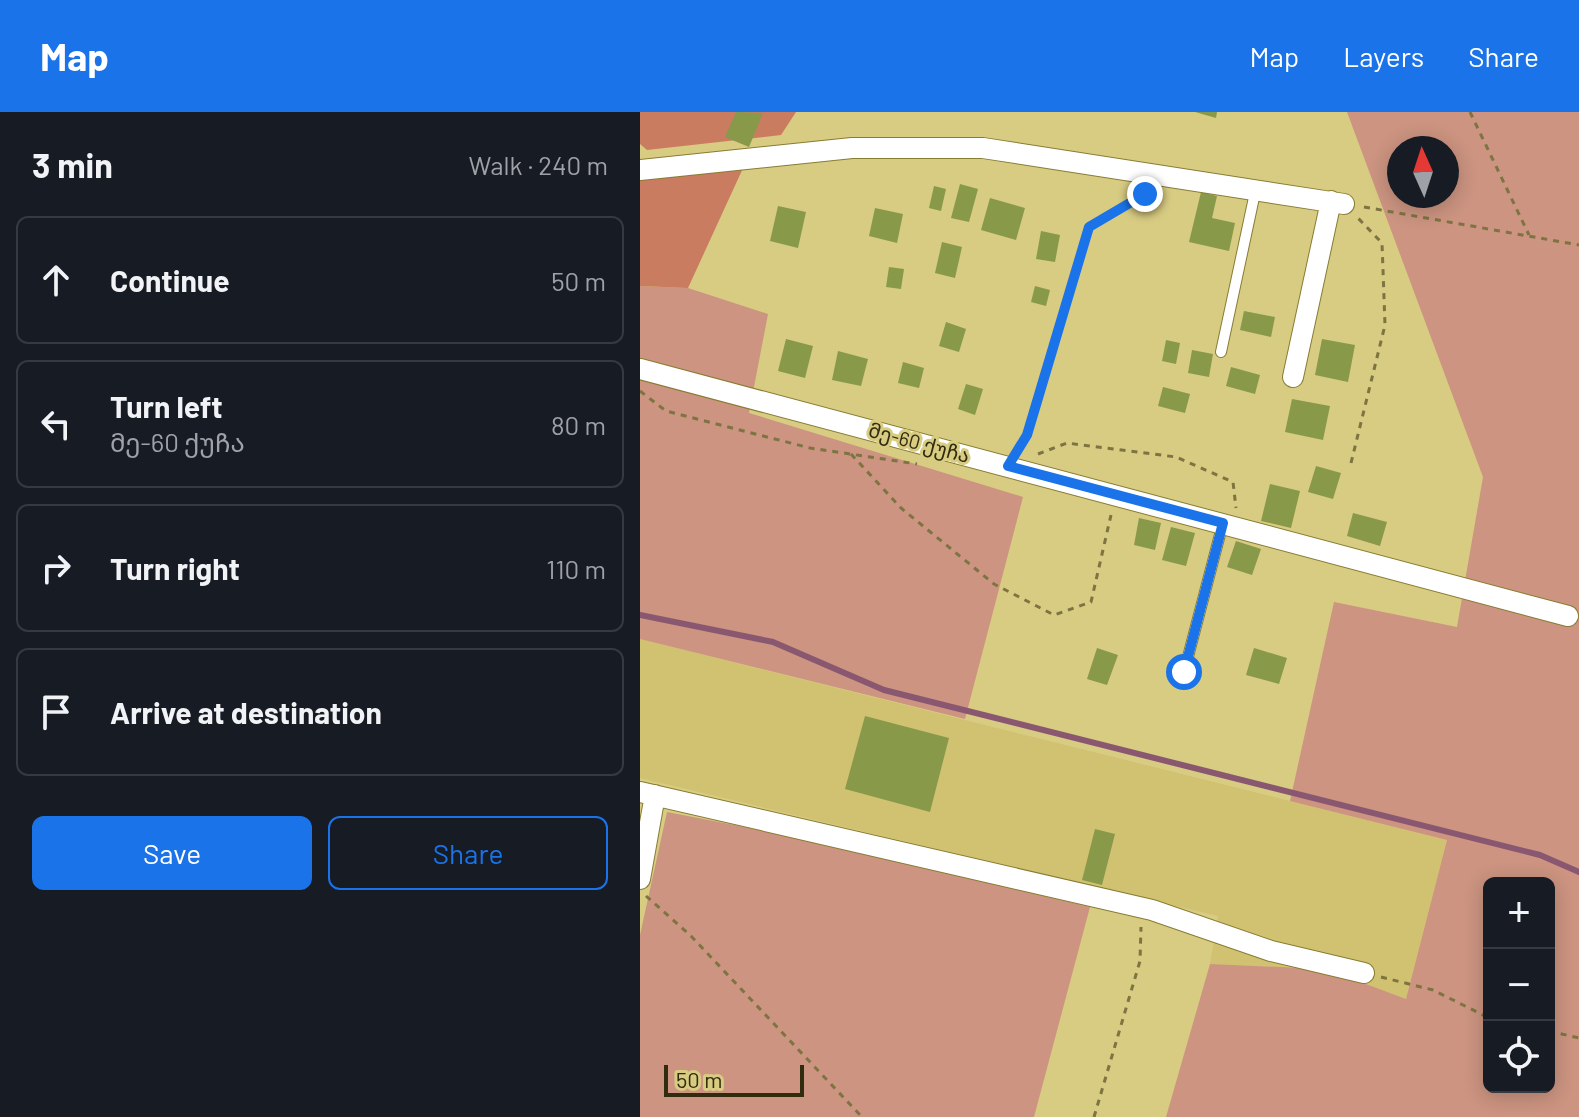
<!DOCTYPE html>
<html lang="en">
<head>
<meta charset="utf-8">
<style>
  body { margin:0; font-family:Barlow,"Noto Sans Georgian",sans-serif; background:#242831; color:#f1f3f6 }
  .controls { position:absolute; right:24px; bottom:24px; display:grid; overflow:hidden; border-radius:12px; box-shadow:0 4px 20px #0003 }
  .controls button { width:72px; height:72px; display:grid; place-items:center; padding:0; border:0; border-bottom:2px solid #363941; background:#171b24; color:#f1f3f6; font:40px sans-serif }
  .compass { position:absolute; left:747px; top:24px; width:72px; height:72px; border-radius:50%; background:#171b24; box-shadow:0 4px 20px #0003; rotate:357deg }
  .scale { position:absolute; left:24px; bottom:20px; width:140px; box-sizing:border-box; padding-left:8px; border:4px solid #312c0d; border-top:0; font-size:22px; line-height:28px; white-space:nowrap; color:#312c0d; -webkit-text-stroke:6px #d8cb82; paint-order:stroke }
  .stop { position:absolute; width:24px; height:24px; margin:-18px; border:6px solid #1a73e8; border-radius:50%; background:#fff }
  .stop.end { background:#1a73e8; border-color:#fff; box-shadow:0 2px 8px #0008 }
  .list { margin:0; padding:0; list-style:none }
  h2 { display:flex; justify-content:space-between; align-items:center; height:104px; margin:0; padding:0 32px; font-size:34px }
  h2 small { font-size:26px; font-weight:400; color:#9ea1a6 }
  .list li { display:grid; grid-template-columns:52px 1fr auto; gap:24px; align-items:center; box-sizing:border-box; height:128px; margin:0 16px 16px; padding:0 16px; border:2px solid #363941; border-radius:12px }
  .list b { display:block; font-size:30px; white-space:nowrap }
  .list p { margin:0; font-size:26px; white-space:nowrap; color:#9ea1a6 }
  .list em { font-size:26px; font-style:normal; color:#9ea1a6 }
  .actions { display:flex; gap:16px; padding:24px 32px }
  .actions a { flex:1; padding:18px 0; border:2px solid #1a73e8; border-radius:12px; text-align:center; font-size:28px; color:#1a73e8 }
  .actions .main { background:#1a73e8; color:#fff }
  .icon { flex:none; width:44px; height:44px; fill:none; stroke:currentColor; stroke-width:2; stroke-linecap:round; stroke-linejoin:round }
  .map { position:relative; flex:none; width:939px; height:1005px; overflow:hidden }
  header { display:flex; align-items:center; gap:48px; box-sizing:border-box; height:112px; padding:0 40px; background:#1a73e8; color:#fff }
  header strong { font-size:38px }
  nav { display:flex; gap:44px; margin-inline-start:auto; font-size:28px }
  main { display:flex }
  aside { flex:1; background:#171b24 }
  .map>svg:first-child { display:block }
  .built { fill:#d1c271 }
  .green { fill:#cc9481; fill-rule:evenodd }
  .forest { fill:#ca7c61 }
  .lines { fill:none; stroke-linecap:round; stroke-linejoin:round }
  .stream { stroke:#895870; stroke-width:6 }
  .building { fill:#88994a }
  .lane-casing { stroke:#887c33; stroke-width:12 }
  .street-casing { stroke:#887c33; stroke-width:22 }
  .path { stroke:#7d7442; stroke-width:3; stroke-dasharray:6 6; stroke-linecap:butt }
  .lane { stroke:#fff; stroke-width:10 }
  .street { stroke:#fff; stroke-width:20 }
  .route { stroke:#1a73e8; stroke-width:10 }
  .labels { text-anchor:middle; stroke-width:6; stroke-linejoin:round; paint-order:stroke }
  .street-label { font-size:20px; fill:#312c0d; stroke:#d8cb82 }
</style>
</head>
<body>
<header>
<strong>Map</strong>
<nav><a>Map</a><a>Layers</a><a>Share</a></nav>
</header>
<main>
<aside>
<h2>3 min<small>Walk · 240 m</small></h2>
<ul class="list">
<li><svg class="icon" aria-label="ahead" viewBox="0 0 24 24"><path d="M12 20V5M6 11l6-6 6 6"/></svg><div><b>Continue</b></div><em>50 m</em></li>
<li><svg class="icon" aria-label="left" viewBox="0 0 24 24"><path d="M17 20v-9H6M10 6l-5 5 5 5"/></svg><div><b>Turn left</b><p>მე-60 ქუჩა</p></div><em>80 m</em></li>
<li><svg class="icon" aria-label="right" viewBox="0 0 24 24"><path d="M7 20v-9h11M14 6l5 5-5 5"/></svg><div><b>Turn right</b></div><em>110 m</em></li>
<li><svg class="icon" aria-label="arrive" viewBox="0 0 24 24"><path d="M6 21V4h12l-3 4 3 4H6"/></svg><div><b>Arrive at destination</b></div></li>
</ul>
<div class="actions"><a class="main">Save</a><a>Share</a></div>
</aside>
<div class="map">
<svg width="939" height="1005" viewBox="0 0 939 1005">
  <rect width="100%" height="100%" fill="#d8cb82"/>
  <!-- built -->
  <path class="built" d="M 0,527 L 807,728 L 766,887 L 686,857 L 570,852 L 578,804 L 0,666 Z"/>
  <!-- green -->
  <path class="green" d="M 707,0 L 939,0 L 939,1005 L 526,1005 L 570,852 L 686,857 L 766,887 L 807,728 L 650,689 L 694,490 L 817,515 L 843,365 ZM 759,36 L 807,36 L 807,84 L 759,84 ZM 849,771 L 909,771 L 909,975 L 849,975 Z
    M 0,174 L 48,176 L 128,202 L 109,301 L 383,385 L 325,607 L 0,527 Z
    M 27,700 L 172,728 L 450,795 L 394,1005 L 0,1005 L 0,823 Z"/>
  <!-- forest -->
  <path class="forest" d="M 0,0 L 156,0 L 141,23 L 7,38 L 0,32 Z
    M 104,54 L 48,176 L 0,174 L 0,67 Z"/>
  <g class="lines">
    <!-- stream -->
    <path class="stream" d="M 0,503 L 133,530 L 244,578 L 900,743 L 939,760"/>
  </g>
  <!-- building -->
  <path class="building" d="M 96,0 L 123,1 L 109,35 L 85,25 Z
    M 555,0 L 577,0 L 576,6 Z
    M 320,72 L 338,77 L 329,110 L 311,106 Z
    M 294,74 L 306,77 L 301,99 L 289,96 Z
    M 561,80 L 577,84 L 572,106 L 595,111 L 589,139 L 549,130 Z
    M 350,86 L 385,96 L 376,128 L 341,118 Z
    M 138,94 L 166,100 L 158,136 L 130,129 Z
    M 235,96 L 263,102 L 257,131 L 229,124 Z
    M 401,119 L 420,123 L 415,150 L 396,147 Z
    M 302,130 L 322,135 L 315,166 L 295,161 Z
    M 249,155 L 264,157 L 261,177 L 246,175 Z
    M 395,174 L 410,178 L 406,194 L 391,190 Z
    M 604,199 L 635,205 L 631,225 L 600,218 Z
    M 306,210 L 326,217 L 319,240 L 299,234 Z
    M 146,227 L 173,234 L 165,266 L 138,259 Z
    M 682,227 L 715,233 L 708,270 L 675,263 Z
    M 526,228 L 540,231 L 536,252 L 522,249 Z
    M 552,238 L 573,242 L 569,265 L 548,261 Z
    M 198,239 L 228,247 L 221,274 L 192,268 Z
    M 263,250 L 284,256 L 279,276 L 258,271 Z
    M 591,255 L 620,263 L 615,282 L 586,274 Z
    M 326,272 L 343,277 L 335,303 L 318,297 Z
    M 523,275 L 550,282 L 545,301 L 518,294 Z
    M 652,287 L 690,294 L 683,328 L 645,320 Z
    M 676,354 L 701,361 L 693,387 L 668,380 Z
    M 630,372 L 660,379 L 651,416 L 621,409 Z
    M 713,401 L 747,410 L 740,434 L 707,424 Z
    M 499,406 L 521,411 L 515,438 L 494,433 Z
    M 531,415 L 555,421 L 546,454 L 522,448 Z
    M 596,429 L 621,437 L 612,463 L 587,455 Z
    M 457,536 L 478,543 L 467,573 L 447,567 Z
    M 614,536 L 647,546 L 639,572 L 606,563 Z
    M 225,604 L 309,626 L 290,700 L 205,677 Z
    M 455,717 L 475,722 L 462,773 L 442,768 Z"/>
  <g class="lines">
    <!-- lane casing -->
    <g class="lane-casing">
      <path id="lane" d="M 581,240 L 616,76
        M 544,560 L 583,411"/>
    </g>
    <!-- street casing -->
    <g class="street-casing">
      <path id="street" d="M 0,58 L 212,36 L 343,36 L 704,92
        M 0,257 L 928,504
        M 653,265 L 691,89
        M 0,680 L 512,798 L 631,839 L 724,861
        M 0,767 L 15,683"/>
    </g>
    <!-- path -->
    <path class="path" d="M 830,0 L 889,123
      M 724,95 L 939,133
      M 0,279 L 26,299 L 170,336 L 277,352
      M 378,337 L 387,323 L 449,115 L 505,81
      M 211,342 L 261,396 L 354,472 L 414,503 L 451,490 L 471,403
      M 398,342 L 427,331 L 536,345 L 593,370 L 596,396
      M 711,351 L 745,213 L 742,131 L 718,106
      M 6,784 L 51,824 L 222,1005
      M 741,865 L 793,878 L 849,906
      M 909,919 L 939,926
      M 454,1005 L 500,849 L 501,815"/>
    <!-- lane -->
    <use href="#lane" class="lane"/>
    <!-- street -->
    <use href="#street" class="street"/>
  </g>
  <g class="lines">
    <!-- route -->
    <path class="route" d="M 505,82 L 449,115 L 387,323 L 368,354 L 583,411 L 544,560"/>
  </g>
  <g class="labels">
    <!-- street labels -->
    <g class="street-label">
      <text transform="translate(279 331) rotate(15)" y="7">მე-60 ქუჩა</text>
    </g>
  </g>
</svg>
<div class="controls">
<button>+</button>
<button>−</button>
<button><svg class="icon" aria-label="locate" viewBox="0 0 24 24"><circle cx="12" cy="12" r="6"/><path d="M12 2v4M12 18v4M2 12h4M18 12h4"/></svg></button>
</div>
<svg class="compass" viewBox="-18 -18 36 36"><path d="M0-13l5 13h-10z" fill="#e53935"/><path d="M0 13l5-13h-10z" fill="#9ea1a6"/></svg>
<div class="scale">50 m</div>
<div class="stop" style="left:544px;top:560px"></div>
<div class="stop end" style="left:505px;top:82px"></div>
</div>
</main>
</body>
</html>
